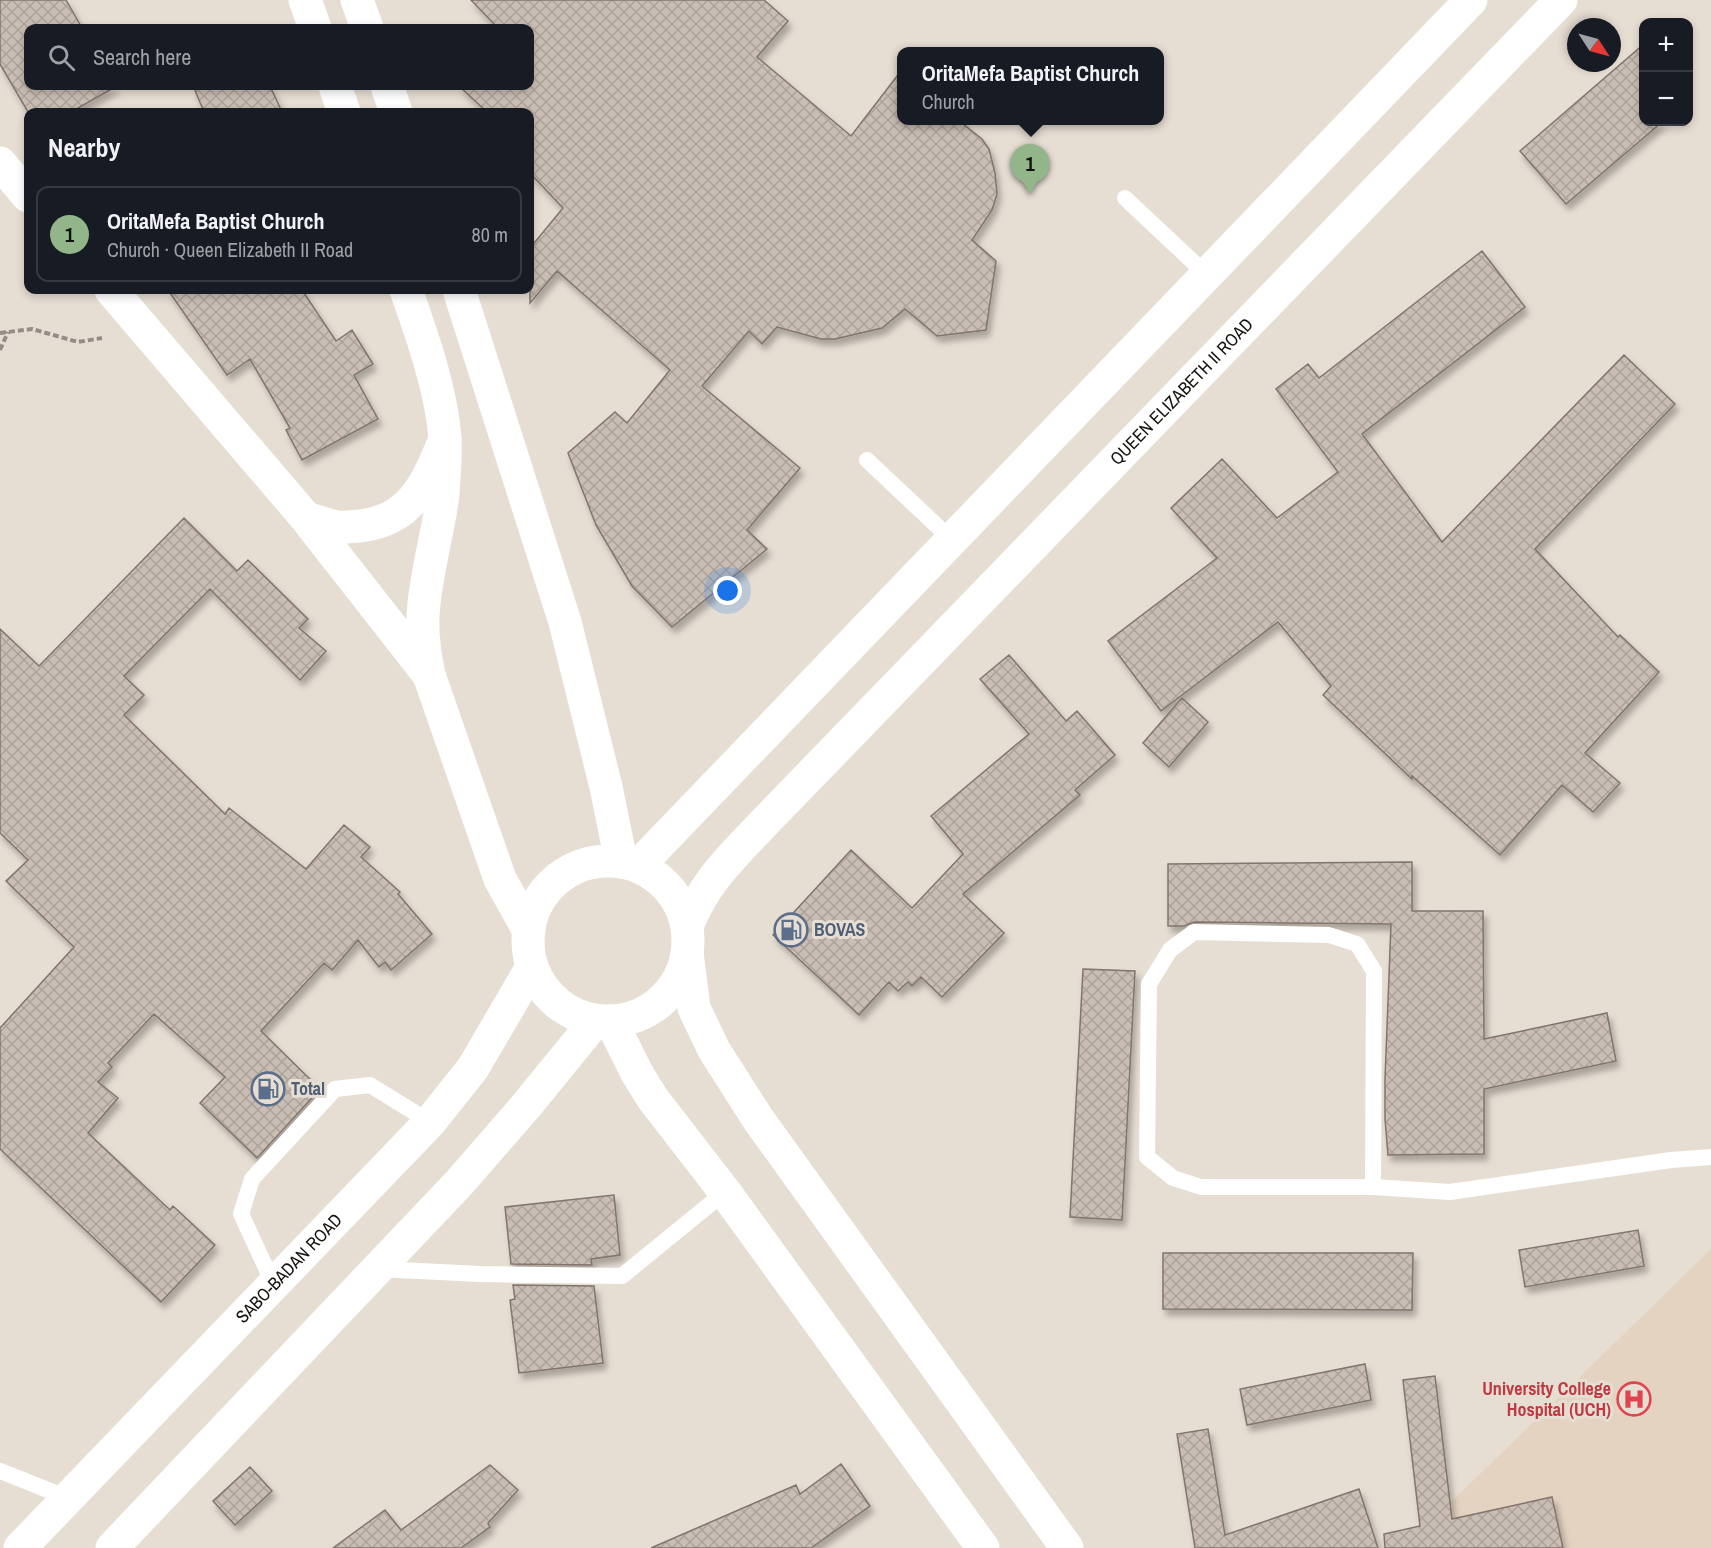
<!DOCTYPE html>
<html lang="en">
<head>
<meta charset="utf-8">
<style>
  body { margin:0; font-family:"Archivo Narrow",sans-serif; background:#20242c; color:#f1f3f6 }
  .controls { position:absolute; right:18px; top:18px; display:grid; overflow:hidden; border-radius:12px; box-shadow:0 3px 9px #0003 }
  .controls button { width:54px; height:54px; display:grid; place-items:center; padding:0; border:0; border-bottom:2px solid #363941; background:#171b24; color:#f1f3f6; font:30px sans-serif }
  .compass { position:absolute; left:1567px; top:18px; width:54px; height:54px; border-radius:50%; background:#171b24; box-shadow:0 3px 9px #0003; rotate:126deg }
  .you { position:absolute; left:728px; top:591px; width:21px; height:21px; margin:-15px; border:4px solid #fff; border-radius:50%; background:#1a73e8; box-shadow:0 0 0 9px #1a73e833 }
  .badge { display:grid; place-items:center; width:39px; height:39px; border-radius:50%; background:#92b589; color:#111; font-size:20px; font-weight:700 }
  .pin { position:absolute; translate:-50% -50px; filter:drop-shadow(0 2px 3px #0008) }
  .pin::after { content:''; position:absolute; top:32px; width:21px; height:18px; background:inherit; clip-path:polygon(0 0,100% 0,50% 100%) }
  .popup { position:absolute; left:897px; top:47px; width:267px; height:78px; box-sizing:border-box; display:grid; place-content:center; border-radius:12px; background:#171b24; filter:drop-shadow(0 2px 4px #0005); font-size:20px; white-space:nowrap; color:#9ea1a6 }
  .popup b { font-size:22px; color:#f1f3f6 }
  .popup::after { content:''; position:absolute; left:50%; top:100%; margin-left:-12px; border:12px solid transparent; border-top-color:#171b24 }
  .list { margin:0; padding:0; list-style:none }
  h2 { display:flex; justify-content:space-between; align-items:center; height:78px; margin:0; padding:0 24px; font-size:26px }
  h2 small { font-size:20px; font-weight:400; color:#9ea1a6 }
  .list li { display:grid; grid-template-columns:39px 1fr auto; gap:18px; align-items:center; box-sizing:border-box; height:96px; margin:0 12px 12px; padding:0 12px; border:2px solid #363941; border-radius:12px }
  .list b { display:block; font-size:22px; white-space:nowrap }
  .list p { margin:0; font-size:20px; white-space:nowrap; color:#9ea1a6 }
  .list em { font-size:20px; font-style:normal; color:#9ea1a6 }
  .icon { flex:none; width:33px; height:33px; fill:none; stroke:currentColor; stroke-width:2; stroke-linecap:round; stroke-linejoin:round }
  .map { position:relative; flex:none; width:1711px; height:1548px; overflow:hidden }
  .search { position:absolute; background:#171b24; box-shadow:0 3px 9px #0003; left:24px; top:24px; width:510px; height:66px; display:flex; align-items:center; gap:15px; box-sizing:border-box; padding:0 21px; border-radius:12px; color:#9ea1a6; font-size:22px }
  .panel { position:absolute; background:#171b24; box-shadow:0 3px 9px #0003; left:24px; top:108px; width:510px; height:186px; border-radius:12px }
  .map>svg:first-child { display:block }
  .medical { fill:#e4d3c1 }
  .building { fill:url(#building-cross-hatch); stroke:#81756d; stroke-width:1.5; filter:url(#shadow) }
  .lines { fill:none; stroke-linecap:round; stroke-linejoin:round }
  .path { stroke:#948d85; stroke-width:4; stroke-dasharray:6 3; stroke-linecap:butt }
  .service { stroke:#fff; stroke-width:16 }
  .minor { stroke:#fff; stroke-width:33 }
  .trunk { stroke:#fff; stroke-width:33 }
  .labels { text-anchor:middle; stroke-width:6; stroke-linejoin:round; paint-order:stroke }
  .street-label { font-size:18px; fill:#16130f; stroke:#e7ded3 }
  .service-label { font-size:18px; font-weight:bold; fill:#4e5e75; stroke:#e7ded3; text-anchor:start }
  .health-label { font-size:18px; font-weight:bold; fill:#be3a42; stroke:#e7ded3; text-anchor:end }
</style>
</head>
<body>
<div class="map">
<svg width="1711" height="1548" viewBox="0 0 1711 1548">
  <defs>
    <pattern id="building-cross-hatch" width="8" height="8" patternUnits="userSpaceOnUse" patternTransform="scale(1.5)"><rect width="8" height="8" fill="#c9bdb4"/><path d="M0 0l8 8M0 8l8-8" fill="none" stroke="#aca29a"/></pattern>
    <filter id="shadow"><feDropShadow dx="3.5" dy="6" stdDeviation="3" flood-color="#0004"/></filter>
  </defs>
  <rect width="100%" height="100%" fill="#e7ded3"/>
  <!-- medical -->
  <path class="medical" d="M 1711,1249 L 1711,1548 L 1404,1548 Z"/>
  <!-- building -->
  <path class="building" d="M 0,0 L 66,0 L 82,28 L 28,28 L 28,86 L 115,86 L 115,87 L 71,112 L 28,112 L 0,64 Z
    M 471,0 L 764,0 L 788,21 L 757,57 L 851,136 L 901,71 L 901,120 L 958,120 L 982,139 L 989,149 L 995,173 L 997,194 L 992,210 L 972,240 L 996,261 L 986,330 L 937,336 L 905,309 L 882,328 L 835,339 L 821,339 L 777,327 L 762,344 L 749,331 L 702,386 L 800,468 L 747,530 L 767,549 L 672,627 L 632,586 L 596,525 L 568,453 L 615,412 L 627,423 L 670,370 L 557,271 L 530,303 L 530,248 L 563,208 L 530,173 L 530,112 L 487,112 L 459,86 L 530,86 L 530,28 L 498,28 Z
    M 1644,44 L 1644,122 L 1662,122 L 1566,204 L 1520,151 Z
    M 201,86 L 270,86 L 282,112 L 204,112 L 194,88 Z
    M 1482,251 L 1525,307 L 1362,434 L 1442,542 L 1624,355 L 1675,404 L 1535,549 L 1618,637 L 1620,635 L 1659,672 L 1585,753 L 1620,783 L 1593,812 L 1562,785 L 1500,855 L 1412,776 L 1412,779 L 1323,695 L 1331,686 L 1278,622 L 1161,711 L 1108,641 L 1217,558 L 1171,508 L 1222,459 L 1277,518 L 1338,472 L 1276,389 L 1308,364 L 1319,378 Z
    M 168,290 L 302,290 L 336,341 L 352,330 L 373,364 L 354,375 L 378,419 L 302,460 L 286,430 L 290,428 L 250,359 L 227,375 Z
    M 184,518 L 237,571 L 248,560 L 308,619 L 299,628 L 326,651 L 300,680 L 210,589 L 124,676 L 144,695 L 124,715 L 225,814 L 229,808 L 306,869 L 344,825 L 370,847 L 361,857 L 400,892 L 398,894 L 432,934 L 391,970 L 385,962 L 379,967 L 358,940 L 332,970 L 324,963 L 261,1031 L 320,1089 L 257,1158 L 200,1103 L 225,1077 L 154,1014 L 108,1063 L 112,1067 L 98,1082 L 118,1098 L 88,1133 L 170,1210 L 173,1206 L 215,1245 L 161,1302 L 0,1149 L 0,1028 L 74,947 L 6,881 L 28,860 L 0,833 L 0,629 L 39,666 Z
    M 1009,655 L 1066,721 L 1077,711 L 1115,755 L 1075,790 L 1080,795 L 963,894 L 1004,933 L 942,997 L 921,977 L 912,986 L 908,982 L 898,991 L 889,982 L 859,1015 L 773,935 L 851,850 L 912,908 L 963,854 L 931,816 L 1029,734 L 980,679 Z
    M 1182,698 L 1208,722 L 1169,767 L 1143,743 Z
    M 1412,862 L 1412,911 L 1483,911 L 1484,1039 L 1607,1013 L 1616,1061 L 1484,1089 L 1484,1154 L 1388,1155 L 1385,1119 L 1385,1079 L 1391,924 L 1194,922 L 1184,926 L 1168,926 L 1168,864 Z
    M 1083,969 L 1135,971 L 1122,1220 L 1070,1217 Z
    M 614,1195 L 620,1255 L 591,1259 L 592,1265 L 511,1264 L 505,1207 Z
    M 1638,1230 L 1644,1266 L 1525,1287 L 1519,1250 Z
    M 1163,1253 L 1413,1253 L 1412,1310 L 1163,1309 Z
    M 513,1285 L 594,1286 L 603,1363 L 519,1373 L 510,1300 L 515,1299 Z
    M 1365,1364 L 1371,1400 L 1247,1425 L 1240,1389 Z
    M 1435,1376 L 1452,1519 L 1552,1497 L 1563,1548 L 1385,1548 L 1384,1534 L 1420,1526 L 1403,1380 Z
    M 1208,1429 L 1225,1535 L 1359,1489 L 1378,1548 L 1195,1548 L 1177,1434 Z
    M 841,1464 L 870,1506 L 811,1548 L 651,1548 L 796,1485 L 800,1494 Z
    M 490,1465 L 518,1490 L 488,1523 L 490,1527 L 461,1548 L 333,1548 L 385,1510 L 401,1530 Z
    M 250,1467 L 272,1491 L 235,1525 L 213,1501 Z"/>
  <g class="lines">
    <!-- path -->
    <path class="path" d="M 0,333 L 32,329 L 78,342 L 102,338
      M 0,350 L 8,332"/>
    <!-- service -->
    <path class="service" d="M 1125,198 L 1207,275
      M 867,460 L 952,540
      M 1373,1187 L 1374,971 L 1357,944 L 1329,935 L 1194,932 L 1170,950 L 1149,984 L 1147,1157 L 1173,1178 L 1201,1187 L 1373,1187 L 1450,1192 L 1671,1160 L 1711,1157
      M 378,1269 L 480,1274 L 622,1276 L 725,1192
      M 274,1285 L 241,1214 L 252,1179 L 335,1089 L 370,1085 L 430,1122
      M 0,1471 L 68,1498"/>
    <!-- minor -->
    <path class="minor" d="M 0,163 L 28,196
      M 111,290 L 306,518 L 429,675
      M 306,518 C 316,521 327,525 337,527 C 344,528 353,526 360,526 C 413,520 427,482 445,439"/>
    <!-- trunk -->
    <g class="trunk">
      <path d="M 305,0 L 315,28"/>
      <path d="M 357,0 L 367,28"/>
      <path d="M 335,86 L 344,112"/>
      <path d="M 387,86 L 396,112"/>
      <path d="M 406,290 C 422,335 442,392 445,440 C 446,457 444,477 443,494 C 438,535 425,575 423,616 C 422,636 425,656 429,675 L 500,879 L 529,931"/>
      <path d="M 459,290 L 565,622 L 606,787 L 621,861"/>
      <circle cx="608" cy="941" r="80"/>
      <path d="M 638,866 L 1471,0"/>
      <path id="s1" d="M 687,926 C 705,882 728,861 760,827 L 1561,0"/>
      <path d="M 687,953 L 694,1008 L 714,1050 L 758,1119 L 1067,1548"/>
      <path d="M 611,1021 L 638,1075 L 653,1099 L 725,1192 L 983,1548"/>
      <path id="s2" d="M 20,1548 L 430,1122 L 473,1068 L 532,967"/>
      <path d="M 112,1548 L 459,1183 L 526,1106 L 596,1020"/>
    </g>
  </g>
  <!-- icons -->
  <defs>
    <g id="fuel-ring" transform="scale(1.725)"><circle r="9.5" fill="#e7ded3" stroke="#5c6f8a" stroke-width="1.5"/><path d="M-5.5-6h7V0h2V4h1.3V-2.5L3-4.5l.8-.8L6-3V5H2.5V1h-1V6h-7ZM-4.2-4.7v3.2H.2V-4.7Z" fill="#5c6f8a"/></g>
    <g id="hospital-ring" transform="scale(1.725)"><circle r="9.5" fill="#e7ded3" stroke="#e0444e" stroke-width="1.5"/><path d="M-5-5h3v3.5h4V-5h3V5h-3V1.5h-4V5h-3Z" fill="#e0444e"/></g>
  </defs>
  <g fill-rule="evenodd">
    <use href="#fuel-ring" x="791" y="930"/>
    <use href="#fuel-ring" x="268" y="1089"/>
    <use href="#hospital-ring" x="1634" y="1399"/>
  </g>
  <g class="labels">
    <!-- street labels -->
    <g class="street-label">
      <text dy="6" stroke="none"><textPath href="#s1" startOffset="730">QUEEN ELIZABETH II ROAD</textPath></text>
      <text dy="6" stroke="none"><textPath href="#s2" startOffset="388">SABO-BADAN ROAD</textPath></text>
    </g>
    <!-- service labels -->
    <g class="service-label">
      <text x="814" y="936">BOVAS</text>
      <text x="291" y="1095">Total</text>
    </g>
    <!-- health labels -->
    <g class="health-label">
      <text x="1611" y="1395">University College<tspan x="1611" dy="21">Hospital (UCH)</tspan></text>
    </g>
  </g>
</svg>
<div class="controls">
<button>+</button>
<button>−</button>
</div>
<svg class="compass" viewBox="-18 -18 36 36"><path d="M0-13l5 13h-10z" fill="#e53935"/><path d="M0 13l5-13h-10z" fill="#9ea1a6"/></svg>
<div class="you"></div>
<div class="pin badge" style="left:1030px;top:194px">1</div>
<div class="popup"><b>OritaMefa Baptist Church</b>Church</div>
<div class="search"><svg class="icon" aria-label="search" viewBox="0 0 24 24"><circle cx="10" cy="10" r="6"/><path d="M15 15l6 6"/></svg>Search here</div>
<section class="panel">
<h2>Nearby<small></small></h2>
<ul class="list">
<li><span class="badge">1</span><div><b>OritaMefa Baptist Church</b><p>Church · Queen Elizabeth II Road</p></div><em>80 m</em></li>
</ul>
</section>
</div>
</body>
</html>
